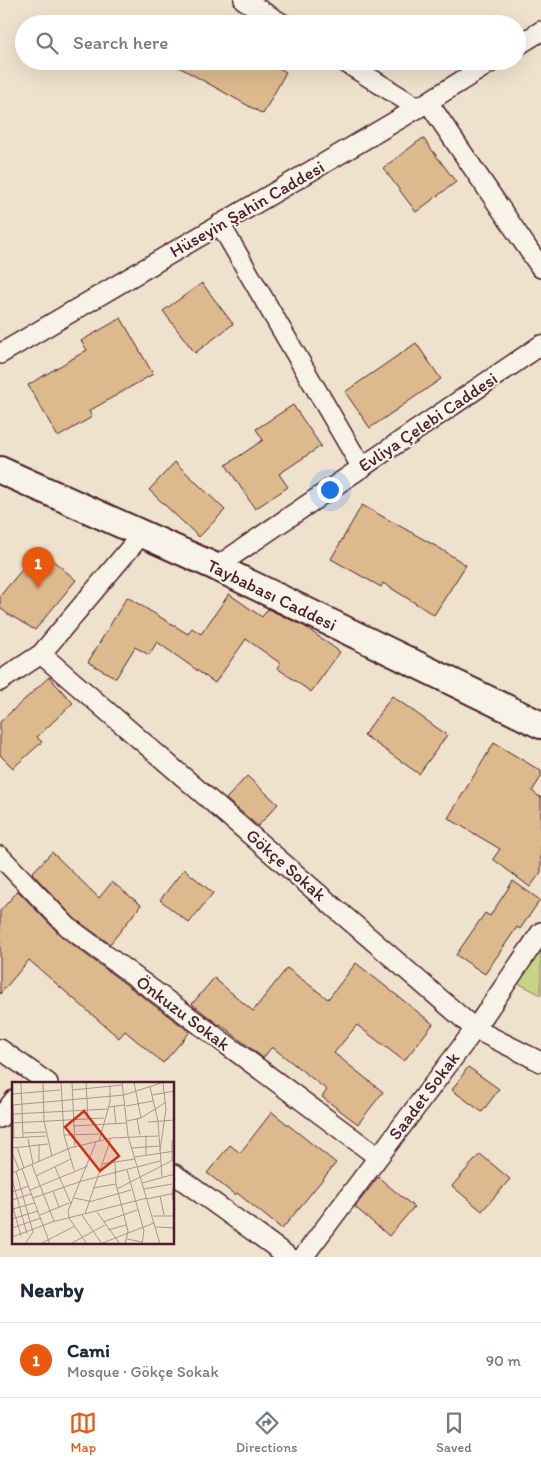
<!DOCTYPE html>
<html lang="en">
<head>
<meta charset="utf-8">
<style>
  body { margin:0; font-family:Itim,sans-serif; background:#f2f2f3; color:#1f2937 }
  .you { position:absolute; left:329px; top:489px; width:18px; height:18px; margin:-12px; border:4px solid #fff; border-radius:50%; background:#1a73e8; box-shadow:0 0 0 8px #1a73e833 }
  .badge { display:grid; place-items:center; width:32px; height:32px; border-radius:50%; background:#ea580c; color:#fff; font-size:16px; font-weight:700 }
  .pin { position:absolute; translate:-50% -41px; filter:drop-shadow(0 1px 2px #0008) }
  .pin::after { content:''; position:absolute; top:26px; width:18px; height:15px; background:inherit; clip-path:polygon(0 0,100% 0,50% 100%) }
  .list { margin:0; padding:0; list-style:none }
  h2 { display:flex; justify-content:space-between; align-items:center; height:65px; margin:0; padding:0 20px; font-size:21px }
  h2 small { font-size:16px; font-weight:400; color:#747a83 }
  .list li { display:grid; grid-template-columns:32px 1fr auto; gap:15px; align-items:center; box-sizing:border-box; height:75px; padding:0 20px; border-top:1px solid #e0e1e3 }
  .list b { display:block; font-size:19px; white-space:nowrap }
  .list p { margin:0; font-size:16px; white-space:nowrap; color:#747a83 }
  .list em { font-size:16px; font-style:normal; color:#747a83 }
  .icon { flex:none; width:28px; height:28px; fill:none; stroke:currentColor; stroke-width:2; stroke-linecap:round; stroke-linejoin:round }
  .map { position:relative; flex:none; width:541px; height:1257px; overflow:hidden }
  .search { position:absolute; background:#fff; box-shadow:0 5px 20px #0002; left:15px; right:15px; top:15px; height:55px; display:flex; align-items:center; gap:12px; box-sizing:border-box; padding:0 18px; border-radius:28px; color:#747a83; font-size:19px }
  .sheet { height:140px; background:#fff }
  nav { display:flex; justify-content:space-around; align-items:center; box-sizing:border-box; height:70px; border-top:1px solid #e0e1e3; background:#fff; font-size:14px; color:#747a83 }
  nav a { display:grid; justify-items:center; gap:2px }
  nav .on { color:#ea580c }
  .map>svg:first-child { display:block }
  .green { fill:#c7d488; stroke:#887a5a }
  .building { fill:#dcba8e; stroke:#4a1f2b }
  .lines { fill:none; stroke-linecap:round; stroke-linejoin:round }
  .street-casing { stroke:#4a1f2b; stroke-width:22 }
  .secondary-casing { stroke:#4a1f2b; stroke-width:30 }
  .street { stroke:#f7f3e8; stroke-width:19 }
  .secondary { stroke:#f7f3e8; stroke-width:26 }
  .labels { text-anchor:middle; stroke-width:4; stroke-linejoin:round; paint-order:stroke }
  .street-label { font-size:18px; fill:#4a1f2b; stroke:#f7f3e8 }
  .inset-road { fill:none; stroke:#ad948c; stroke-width:1 }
  .view { fill:#c8321e; fill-opacity:0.15; stroke:#c8321e; stroke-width:2.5 }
  .inset-edge { fill:none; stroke:#4a1f2b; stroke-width:2.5 }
</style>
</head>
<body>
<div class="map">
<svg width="541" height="1257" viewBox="0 0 541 1257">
  <rect width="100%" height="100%" fill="#efe2cd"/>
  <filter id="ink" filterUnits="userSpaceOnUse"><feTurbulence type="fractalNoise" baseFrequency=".02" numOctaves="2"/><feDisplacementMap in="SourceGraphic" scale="10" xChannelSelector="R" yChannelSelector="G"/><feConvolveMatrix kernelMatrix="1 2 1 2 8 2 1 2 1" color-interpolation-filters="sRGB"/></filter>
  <g filter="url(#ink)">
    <!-- green -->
    <path class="green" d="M 541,946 L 541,995 L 516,982 Z"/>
    <!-- building -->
    <path class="building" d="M 168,61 L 266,61 L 286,72 L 263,114 Z
      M 423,138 L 456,182 L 416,212 L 383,168 Z
      M 202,283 L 233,324 L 195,353 L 163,311 Z
      M 121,318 L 153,374 L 89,411 L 92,417 L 58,437 L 28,385 L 87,350 L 81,341 Z
      M 416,343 L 441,379 L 370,428 L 345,392 Z
      M 293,405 L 321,446 L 279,474 L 288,487 L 255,509 L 226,465 L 263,440 L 256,429 Z
      M 175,462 L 225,510 L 199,537 L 149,490 Z
      M 362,505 L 441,549 L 466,565 L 434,615 L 383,583 L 381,587 L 331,559 Z
      M 39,549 L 76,580 L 35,630 L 8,614 L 0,608 L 0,596 Z
      M 229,594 L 262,617 L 268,609 L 304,626 L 340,652 L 311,692 L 277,668 L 280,663 L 246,639 L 215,683 L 157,642 L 149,655 L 135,647 L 116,678 L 88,662 L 127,597 L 188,634 L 192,628 L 201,634 Z
      M 49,677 L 73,703 L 37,737 L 42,742 L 13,768 L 0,755 L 0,722 Z
      M 392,696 L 447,735 L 419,774 L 364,735 Z
      M 494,743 L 541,771 L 541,777 L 532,791 L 541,798 L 541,872 L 530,887 L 493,859 L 500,849 L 448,818 Z
      M 247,776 L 278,804 L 258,826 L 226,799 Z
      M 52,852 L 99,898 L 112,882 L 141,905 L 110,944 L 75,919 L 32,873 Z
      M 184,869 L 213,893 L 189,923 L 160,900 Z
      M 513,881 L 540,900 L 520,929 L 517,927 L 485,974 L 456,955 L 485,913 L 490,916 Z
      M 18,891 L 61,936 L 190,1032 L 163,1063 L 125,1031 L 119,1038 L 29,960 L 0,994 L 0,911 Z
      M 356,963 L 433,1024 L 404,1061 L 357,1025 L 334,1053 L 383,1092 L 358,1124 L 322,1097 L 327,1090 L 272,1047 L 263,1058 L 220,1024 L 219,1025 L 192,1004 L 214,978 L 253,1011 L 287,968 L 328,999 Z
      M 468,1067 L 499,1089 L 482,1112 L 452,1090 Z
      M 272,1112 L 336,1163 L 282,1229 L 237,1193 L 235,1195 L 207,1173 L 230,1145 L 240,1153 Z
      M 480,1154 L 510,1179 L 482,1211 L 452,1186 Z
      M 378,1177 L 414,1207 L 389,1236 L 355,1207 Z"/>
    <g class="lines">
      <!-- street casing -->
      <g class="street-casing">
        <path id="street" d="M 244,0 L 283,24
          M 517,46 L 541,31
          M 343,61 L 418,108
          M 428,102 L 541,268
          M 220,224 L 362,468
          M 0,354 L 418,108 L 493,61
          M 216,567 L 541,345
          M 41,654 L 475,1029 L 541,1062
          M 0,681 L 41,654 L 142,534
          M 0,856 L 68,927 L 378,1157
          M 0,1049 L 48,1083
          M 0,1118 L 14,1100
          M 174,1174 L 289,1257
          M 303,1257 L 475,1029 L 541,932"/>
      </g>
      <!-- secondary casing -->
      <g class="secondary-casing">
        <path id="secondary" d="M 0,470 L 216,567 L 541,725"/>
      </g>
      <!-- street -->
      <use href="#street" class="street"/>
      <!-- secondary -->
      <use href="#secondary" class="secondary"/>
    </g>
  </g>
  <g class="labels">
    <!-- street labels -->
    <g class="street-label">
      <text transform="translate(247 209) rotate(-30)" y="6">Hüseyin Şahin Caddesi</text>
      <text transform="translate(428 422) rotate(-34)" y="6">Evliya Çelebi Caddesi</text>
      <text transform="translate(272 595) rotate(26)" y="6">Taybabası Caddesi</text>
      <text transform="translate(286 865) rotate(41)" y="6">Gökçe Sokak</text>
      <text transform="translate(183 1013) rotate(37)" y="6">Önkuzu Sokak</text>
      <text transform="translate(424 1096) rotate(-53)" y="6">Saadet Sokak</text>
    </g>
  </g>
  <!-- overview -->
  <g transform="translate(12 1082)">
    <rect width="162" height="162" fill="#efe2cd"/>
    <path class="inset-road" d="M 9,0 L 11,56M 31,0 L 32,39 L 40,74M 49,0 L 52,53 L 62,88M 60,0 L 63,65M 74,0 L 76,37M 110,0 L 116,54 L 148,162M 122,0 L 129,36M 138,5 L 146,39 L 150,95M 60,8 L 110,3M 0,12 L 48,8M 140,13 L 163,9M 0,23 L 112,13 L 152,0M 1,23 L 2,56M 102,24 L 104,42M 114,24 L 141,19M 96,25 L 112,23M 1,32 L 96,27M 125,36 L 128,53M 115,39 L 129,36 L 154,20M 136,40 L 163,38M 0,41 L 92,36M 61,44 L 114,41M 11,51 L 34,50M 52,53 L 87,52M 134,53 L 134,73M 0,56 L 34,54M 16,57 L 21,82M 160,58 L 160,78M 87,59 L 98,20 L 98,4M 5,65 L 12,86M 0,66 L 36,62M 120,66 L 147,64M 148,68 L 154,27 L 151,1M 0,70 L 7,88M 123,75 L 163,69M 27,80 L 27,62M 103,80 L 104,102 L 116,149 L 113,162M 90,82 L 123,77M 20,83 L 42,139M 43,85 L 59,122M 125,85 L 148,79M 10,87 L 38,162M 115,88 L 132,149 L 130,162M 4,89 L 21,150 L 13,162M 0,91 L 58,66 L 99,56 L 146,54M 24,94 L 59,77M 163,96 L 160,112 L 163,128M 0,97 L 15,152M 130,101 L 163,92M 81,106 L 104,102M 105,107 L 163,77M 132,107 L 160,102M 18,108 L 76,84M 41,109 L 47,125M 0,110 L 17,104M 148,114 L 152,133M 21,116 L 70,99 L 124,85M 62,116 L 77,119M 135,117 L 163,111M 0,118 L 19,112M 77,120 L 119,108M 0,122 L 9,154M 1,127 L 22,121M 85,130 L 108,162M 73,132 L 99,56M 28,133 L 57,121M 70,133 L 90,162M 141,134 L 163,134M 0,137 L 26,129M 91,140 L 125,128M 144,145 L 163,146M 0,146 L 29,136M 96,148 L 114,143M 0,155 L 40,140 L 135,116M 115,157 L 130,160M 28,162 L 63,144M 58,162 L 93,143M 75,162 L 57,136 L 56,129 L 84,60M 88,162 L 142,141"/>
    <path class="view" d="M 72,29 L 107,74 L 88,89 L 53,45 Z"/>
    <rect width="162" height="162" class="inset-edge"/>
  </g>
</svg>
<div class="you"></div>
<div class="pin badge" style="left:38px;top:588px">1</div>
<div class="search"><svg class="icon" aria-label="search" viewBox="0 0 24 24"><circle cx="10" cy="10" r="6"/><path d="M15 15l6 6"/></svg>Search here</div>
</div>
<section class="sheet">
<h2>Nearby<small></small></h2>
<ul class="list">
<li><span class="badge">1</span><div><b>Cami</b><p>Mosque · Gökçe Sokak</p></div><em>90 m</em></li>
</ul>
</section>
<nav>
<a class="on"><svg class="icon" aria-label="map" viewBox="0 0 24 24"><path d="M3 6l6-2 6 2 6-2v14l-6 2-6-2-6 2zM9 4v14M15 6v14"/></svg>Map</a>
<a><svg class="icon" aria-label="directions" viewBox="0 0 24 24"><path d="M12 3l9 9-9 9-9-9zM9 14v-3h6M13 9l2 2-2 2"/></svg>Directions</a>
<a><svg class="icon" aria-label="saved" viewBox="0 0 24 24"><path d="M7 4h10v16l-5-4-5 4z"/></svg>Saved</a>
</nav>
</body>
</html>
